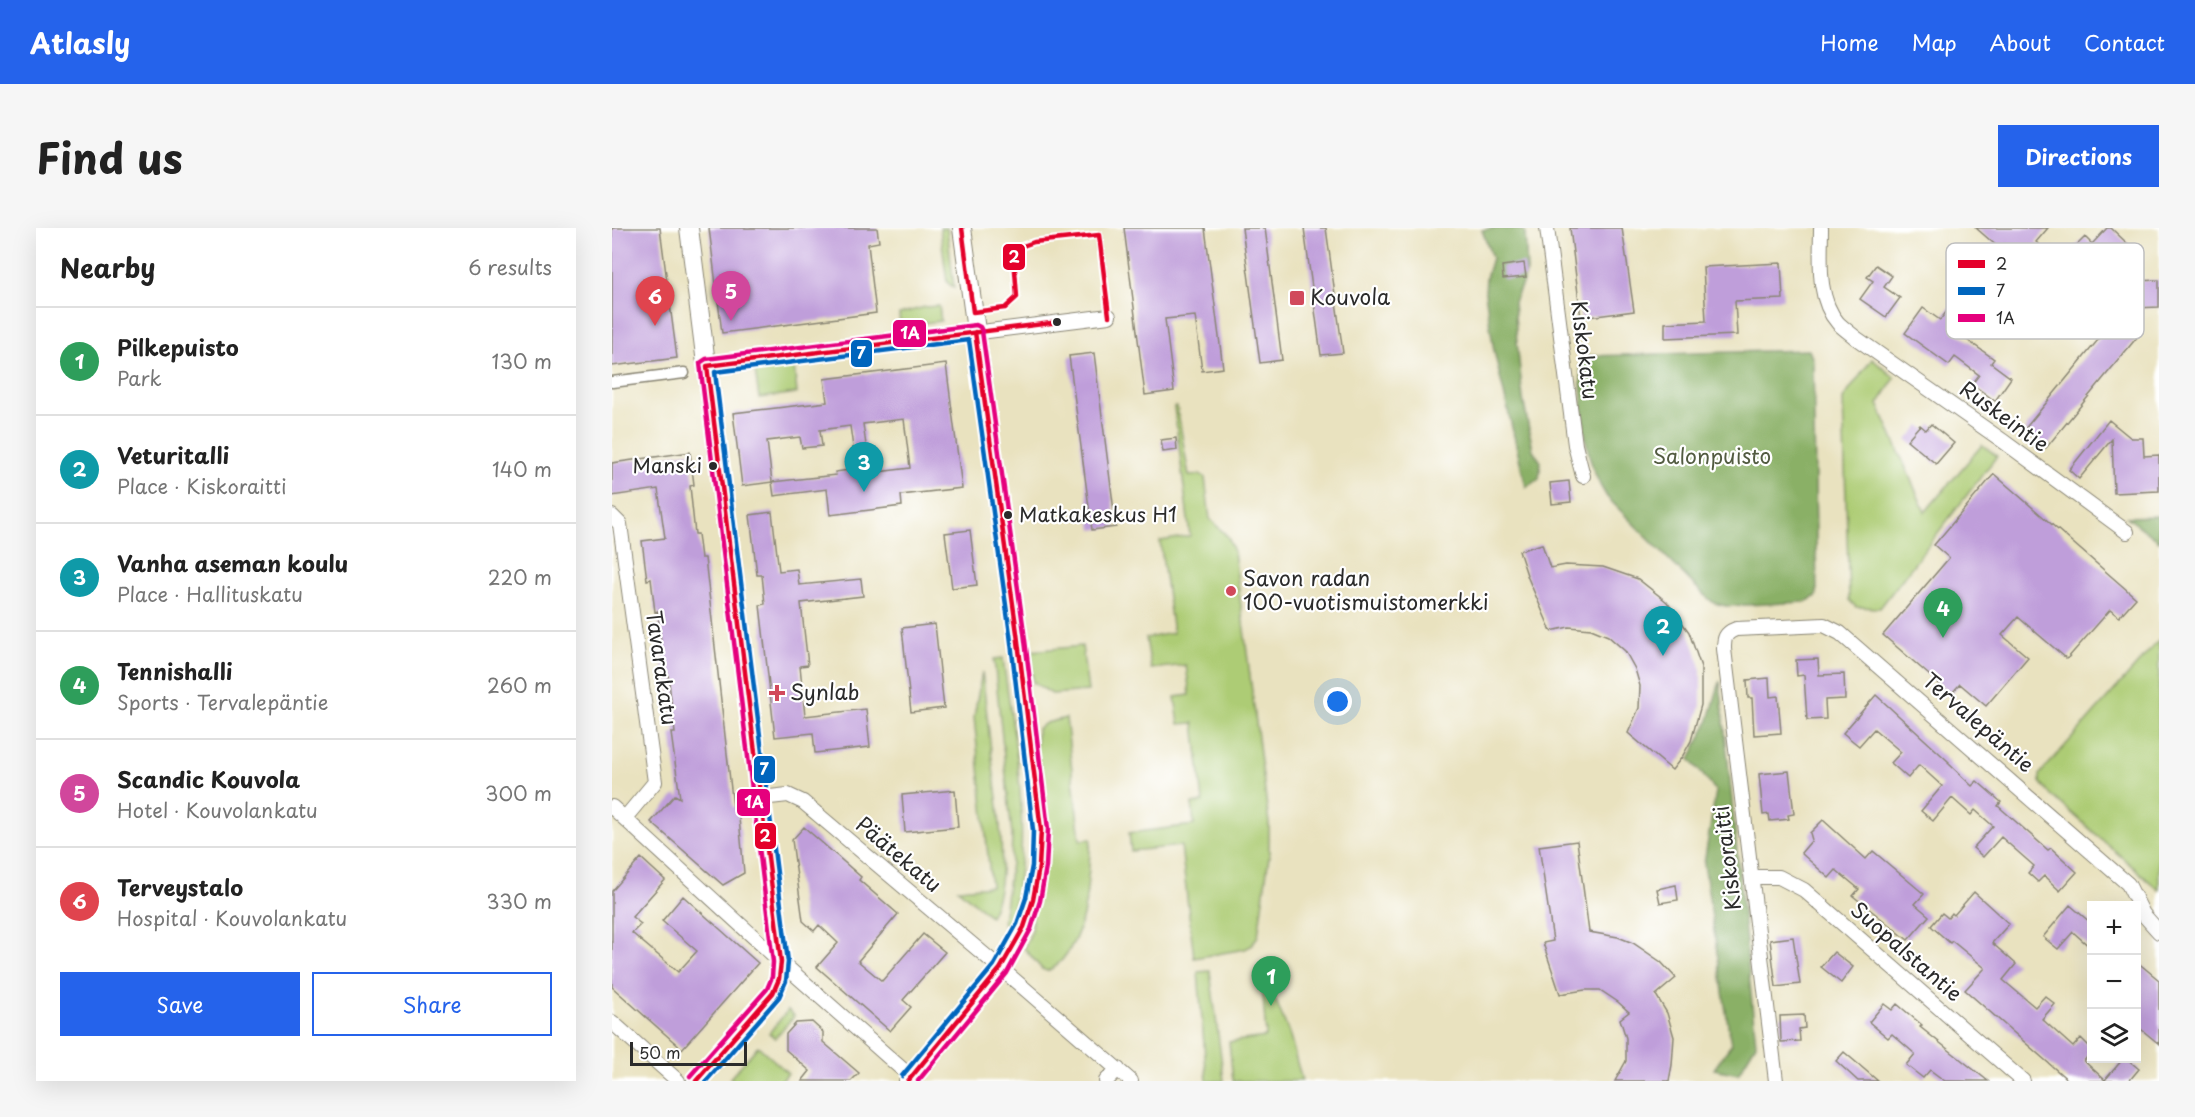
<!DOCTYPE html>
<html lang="en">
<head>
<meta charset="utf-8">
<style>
  body { margin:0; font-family:"Playpen Sans",sans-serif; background:#f6f6f6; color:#222 }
  .controls { position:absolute; right:18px; bottom:18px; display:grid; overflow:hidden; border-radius:0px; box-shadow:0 6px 24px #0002 }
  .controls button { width:54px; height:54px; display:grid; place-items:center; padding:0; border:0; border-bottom:2px solid #e0e0e0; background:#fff; color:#222; font:30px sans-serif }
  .scale { position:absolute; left:18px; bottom:15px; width:117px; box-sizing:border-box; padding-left:6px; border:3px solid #2b2b2b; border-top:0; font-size:16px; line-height:21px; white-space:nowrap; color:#2b2b2b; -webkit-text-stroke:4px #fff; paint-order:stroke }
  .you { position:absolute; left:726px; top:474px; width:21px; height:21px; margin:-15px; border:4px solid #fff; border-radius:50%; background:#1a73e8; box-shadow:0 0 0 9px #1a73e833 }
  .badge { display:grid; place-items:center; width:39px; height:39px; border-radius:50%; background:#2563eb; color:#fff; font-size:20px; font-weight:700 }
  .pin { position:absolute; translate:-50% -50px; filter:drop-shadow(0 2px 3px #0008) }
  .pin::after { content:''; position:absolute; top:32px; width:21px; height:18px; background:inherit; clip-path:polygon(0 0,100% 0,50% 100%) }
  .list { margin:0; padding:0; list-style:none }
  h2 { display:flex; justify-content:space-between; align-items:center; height:78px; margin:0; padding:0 24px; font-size:26px }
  h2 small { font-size:20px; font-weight:400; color:#767676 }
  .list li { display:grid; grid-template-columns:39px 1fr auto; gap:18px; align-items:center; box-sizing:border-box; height:108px; padding:0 24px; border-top:2px solid #e0e0e0 }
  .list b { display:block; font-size:22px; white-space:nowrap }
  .list p { margin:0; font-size:20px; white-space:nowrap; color:#767676 }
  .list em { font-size:20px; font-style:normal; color:#767676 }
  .actions { display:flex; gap:12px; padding:18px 24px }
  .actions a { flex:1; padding:14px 0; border:2px solid #2563eb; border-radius:0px; text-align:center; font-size:21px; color:#2563eb }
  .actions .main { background:#2563eb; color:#fff }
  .icon { flex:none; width:33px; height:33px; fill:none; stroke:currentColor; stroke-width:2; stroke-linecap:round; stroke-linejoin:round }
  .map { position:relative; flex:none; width:1547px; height:853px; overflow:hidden; border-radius:0px }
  header { display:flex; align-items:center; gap:36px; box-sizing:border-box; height:84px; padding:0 30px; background:#2563eb; color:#fff }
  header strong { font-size:28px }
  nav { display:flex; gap:33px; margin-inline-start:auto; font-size:21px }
  .intro { display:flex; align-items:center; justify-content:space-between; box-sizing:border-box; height:144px; padding:0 36px }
  h1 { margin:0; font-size:42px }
  .button { padding:15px 27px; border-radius:0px; background:#2563eb; color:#fff; font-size:21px; font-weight:700 }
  main { display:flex; gap:36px; padding:0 36px }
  aside { flex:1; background:#fff; border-radius:0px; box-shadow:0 6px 24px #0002 }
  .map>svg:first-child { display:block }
  .green { fill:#adcc74; stroke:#6c7c50; stroke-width:1.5 }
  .forest { fill:#8ab066; stroke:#5a6e48; stroke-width:1.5 }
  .building { fill:#bf9eda; fill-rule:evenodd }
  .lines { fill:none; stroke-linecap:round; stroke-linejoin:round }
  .pedestrian-casing { stroke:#8a8675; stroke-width:13 }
  .minor-casing { stroke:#8a8675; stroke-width:16 }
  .tertiary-casing { stroke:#8a8675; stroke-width:20 }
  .pedestrian { stroke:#fff; stroke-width:10 }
  .minor { stroke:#fff; stroke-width:14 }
  .tertiary { stroke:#fff; stroke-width:18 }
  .bus-1-casing { stroke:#fff; stroke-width:9 }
  .bus-2-casing { stroke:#fff; stroke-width:9 }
  .bus-3-casing { stroke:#fff; stroke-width:9 }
  .bus-1 { stroke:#e4002b; stroke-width:4.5 }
  .bus-2 { stroke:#0065bd; stroke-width:4.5 }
  .bus-3 { stroke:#e5007d; stroke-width:4.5 }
  .poi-dot { fill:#d1495b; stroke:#fff; stroke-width:2 }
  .bus-dot { fill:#2b2b2b; stroke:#fff; stroke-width:2 }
  .labels { text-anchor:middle; stroke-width:4.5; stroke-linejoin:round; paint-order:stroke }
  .bus-label { font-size:20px; fill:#2b2b2b; stroke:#fff; text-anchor:end }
  .poi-label { font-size:21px; fill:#2b2b2b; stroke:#fff; text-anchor:start }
  .street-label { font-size:21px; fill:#2b2b2b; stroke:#fff }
  .park-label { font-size:21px; fill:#525b41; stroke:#fff }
  .key { fill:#fff; stroke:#bfbfbf; stroke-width:1.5 }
  .key-label { font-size:16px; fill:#2b2b2b }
  .line-badge { stroke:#fff; stroke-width:2 }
  .badge-label { font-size:16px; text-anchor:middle; font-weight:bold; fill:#fff }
</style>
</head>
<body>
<header>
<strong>Atlasly</strong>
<nav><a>Home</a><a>Map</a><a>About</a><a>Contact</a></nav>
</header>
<div class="intro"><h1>Find us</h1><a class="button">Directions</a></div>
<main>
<aside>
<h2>Nearby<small>6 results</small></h2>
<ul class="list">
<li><span class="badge" style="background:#2e9e5b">1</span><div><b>Pilkepuisto</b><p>Park</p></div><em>130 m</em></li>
<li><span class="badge" style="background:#0f9aa8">2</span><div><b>Veturitalli</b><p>Place · Kiskoraitti</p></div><em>140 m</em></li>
<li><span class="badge" style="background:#0f9aa8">3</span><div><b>Vanha aseman koulu</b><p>Place · Hallituskatu</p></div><em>220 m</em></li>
<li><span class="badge" style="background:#2e9e5b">4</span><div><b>Tennishalli</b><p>Sports · Tervalepäntie</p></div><em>260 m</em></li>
<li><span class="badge" style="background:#d1479c">5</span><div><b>Scandic Kouvola</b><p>Hotel · Kouvolankatu</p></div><em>300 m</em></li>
<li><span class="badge" style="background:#e0444e">6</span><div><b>Terveystalo</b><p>Hospital · Kouvolankatu</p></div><em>330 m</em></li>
</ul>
<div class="actions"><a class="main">Save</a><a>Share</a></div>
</aside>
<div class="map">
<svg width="1547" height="853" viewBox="0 0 1547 853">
  <rect width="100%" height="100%" fill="#fff"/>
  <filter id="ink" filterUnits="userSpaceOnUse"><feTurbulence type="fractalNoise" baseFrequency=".0167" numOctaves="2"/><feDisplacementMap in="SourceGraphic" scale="12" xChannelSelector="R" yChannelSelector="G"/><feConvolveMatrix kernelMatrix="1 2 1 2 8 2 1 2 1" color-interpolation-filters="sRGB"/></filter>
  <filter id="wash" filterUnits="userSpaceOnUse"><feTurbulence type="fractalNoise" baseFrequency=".008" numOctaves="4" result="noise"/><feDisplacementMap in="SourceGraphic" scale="24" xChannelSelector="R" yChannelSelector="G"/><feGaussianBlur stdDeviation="1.35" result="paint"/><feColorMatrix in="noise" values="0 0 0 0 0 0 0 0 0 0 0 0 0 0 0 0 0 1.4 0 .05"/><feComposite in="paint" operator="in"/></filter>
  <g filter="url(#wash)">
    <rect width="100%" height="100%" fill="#e9e2bf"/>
    <!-- green -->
    <path class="green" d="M 328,0 L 335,0 L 342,60 L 335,54 Z
      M 327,78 L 329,93 L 303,96 L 288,96 L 287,86 L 313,79 Z
      M 1260,131 L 1283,150 L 1266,176 L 1313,284 L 1370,217 L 1385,228 L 1268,380 L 1244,379 L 1237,372 L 1231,171 Z
      M 182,137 L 185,165 L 147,170 L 143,142 Z
      M 562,179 L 565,179 L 577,248 L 589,247 L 593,250 L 598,291 L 616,309 L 622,324 L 657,595 L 657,628 L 646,708 L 639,718 L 633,721 L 582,730 L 569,618 L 519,623 L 517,605 L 582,597 L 580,576 L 591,574 L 582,495 L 567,496 L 563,469 L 578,467 L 574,437 L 539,441 L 534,410 L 561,405 L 548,313 L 578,308 Z
      M 1547,412 L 1547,662 L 1436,564 L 1428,554 L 1428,546 Z
      M 470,418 L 476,463 L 440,466 L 421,454 L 419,423 Z
      M 391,430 C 403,520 424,615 395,703 L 391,693 L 399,635 L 400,607 L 382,431 Z
      M 370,444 C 374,476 377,508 381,539 C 386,581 399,651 378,688 L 346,661 L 379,658 L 362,489 Z
      M 454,490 L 468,612 L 479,611 C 475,652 478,699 450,732 C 445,737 441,741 435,743 L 430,741 L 412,720 L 420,702 L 425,501 L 434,495 Z
      M 598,743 L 612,853 L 595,853 L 586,744 Z
      M 650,751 L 655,751 L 677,805 L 690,853 L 621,853 L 617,814 L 654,809 Z
      M 176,782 L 182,788 L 163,810 L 157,805 Z
      M 146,818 L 176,845 L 169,853 L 122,853 L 118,850 Z"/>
    <!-- forest -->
    <path class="forest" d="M 885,0 L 902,0 L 913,3 L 915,44 L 902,74 L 905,114 L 911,171 L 921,222 L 929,234 L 927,251 L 914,259 L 882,123 L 873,65 L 874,50 L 880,30 L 870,2 Z
      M 1197,122 L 1201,132 L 1205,368 L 1193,374 L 1114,378 L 1102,375 L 1092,367 L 995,269 C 969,230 971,181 968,135 L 975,128 Z
      M 1547,288 L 1547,313 L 1515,289 Z
      M 1108,453 L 1144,816 L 1126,846 L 1102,841 L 1119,817 L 1092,636 L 1104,563 L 1078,531 L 1097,492 Z"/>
    <g id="blocks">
      <!-- building -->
      <path class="building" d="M 0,0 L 48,0 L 65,130 L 0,138 Z
        M 97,0 L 265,0 L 267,14 L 256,16 L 264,85 L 110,105 Z
        M 512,0 L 593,0 L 611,140 L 590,143 L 583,88 L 553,91 L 562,163 L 533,167 Z
        M 630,0 L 653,0 L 670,132 L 648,135 Z
        M 692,0 L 714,0 L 731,125 L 709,127 Z
        M 958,0 L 1010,0 L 1022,83 L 969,90 Z
        M 1364,0 L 1436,0 L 1424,14 L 1436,25 L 1418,47 Z
        M 1495,0 L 1499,0 L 1519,19 L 1501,38 L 1491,29 L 1483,37 L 1464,18 L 1473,9 L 1480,16 Z
        M 912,35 L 914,49 L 891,51 L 890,38 Z
        M 1169,35 L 1171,71 L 1123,73 L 1125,107 L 1053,110 L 1053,95 L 1094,93 L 1091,39 Z
        M 1264,37 L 1280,48 L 1272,59 L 1288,70 L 1274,89 L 1248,71 L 1261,53 L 1255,49 Z
        M 1547,52 L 1547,79 L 1523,80 L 1523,53 Z
        M 1342,74 L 1355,84 L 1341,102 L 1382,131 L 1379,135 L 1399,150 L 1383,173 L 1360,156 L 1367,147 L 1343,129 L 1337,137 L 1293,105 L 1311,80 L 1328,92 Z
        M 1504,90 L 1526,108 L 1434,220 L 1412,202 Z
        M 482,125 L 504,299 L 480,302 L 457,128 Z
        M 334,136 L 350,260 L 289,267 L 290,278 L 218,287 L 215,261 L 162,268 L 160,254 L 130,258 L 121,185 L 215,174 L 212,151 ZM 292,191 L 298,240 L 258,245 L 251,196 ZM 238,198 L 244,241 L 223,244 L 224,247 L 160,254 L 155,213 L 188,209 L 190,220 L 210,218 L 208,202 Z
        M 1497,192 L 1519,210 L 1531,210 L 1532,228 L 1547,227 L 1547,263 L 1502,265 L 1500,211 L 1467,251 L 1457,242 Z
        M 1319,196 L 1342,215 L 1324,236 L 1295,212 L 1308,197 L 1314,202 Z
        M 564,210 L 565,222 L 551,224 L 549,212 Z
        M 78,224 L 82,257 L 78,258 L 83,306 L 86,306 L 89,330 L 93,330 L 121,579 L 126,579 L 132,645 L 111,657 L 39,594 L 63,567 L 68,570 L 59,505 L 63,505 L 56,446 L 52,447 L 46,383 L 43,384 L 39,351 L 35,352 L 30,313 L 53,310 L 46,261 L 0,268 L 0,235 Z
        M 1382,246 L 1524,370 L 1507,389 L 1498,382 L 1455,431 L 1406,389 L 1390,407 L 1416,429 L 1374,478 L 1348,456 L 1339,466 L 1271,407 L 1337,330 L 1322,317 Z
        M 957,253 L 959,274 L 940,276 L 938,255 Z
        M 160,284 L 167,343 L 185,341 L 187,357 L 249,351 L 251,368 L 189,375 L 196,437 L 188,438 L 193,488 L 254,481 L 258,519 L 203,525 L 201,505 L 163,509 L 148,377 L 153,376 L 150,347 L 145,347 L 138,287 Z
        M 358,302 L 365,357 L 340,360 L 333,305 Z
        M 930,316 L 938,340 L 954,337 L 991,339 L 1026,351 L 1055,374 L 1077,404 L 1089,439 L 1089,477 L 1079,513 L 1070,529 L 1060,542 L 1016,505 L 1027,480 L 1028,458 L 1023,441 L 1013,423 L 996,408 L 979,401 L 957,399 L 939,403 L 916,350 L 907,323 Z
        M 323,396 L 332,480 L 299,484 L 290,400 Z
        M 1206,431 L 1207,447 L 1232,446 L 1233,471 L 1213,472 L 1214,491 L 1195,492 L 1192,447 L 1185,448 L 1184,432 Z
        M 1157,450 L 1158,469 L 1166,468 L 1169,505 L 1142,507 L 1140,470 L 1136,470 L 1135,452 Z
        M 1264,467 L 1337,534 L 1336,535 L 1360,558 L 1365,553 L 1389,574 L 1386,578 L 1436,622 L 1439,620 L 1465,644 L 1448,663 L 1432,648 L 1426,654 L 1416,645 L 1422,638 L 1389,609 L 1371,629 L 1361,620 L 1381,598 L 1363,582 L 1359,587 L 1340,570 L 1321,593 L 1309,583 L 1330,558 L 1307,537 L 1296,550 L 1279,535 L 1289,524 L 1262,501 L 1247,518 L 1231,505 Z
        M 1177,543 L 1182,586 L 1176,587 L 1177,591 L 1158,593 L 1157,586 L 1151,587 L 1147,546 Z
        M 343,562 L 346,599 L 293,604 L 290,567 Z
        M 1211,592 L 1254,631 L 1261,623 L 1312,666 L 1303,676 L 1317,688 L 1296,712 L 1241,668 L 1247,661 L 1224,642 L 1217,650 L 1189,625 L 1200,612 L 1198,605 Z
        M 192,599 L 249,649 L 247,652 L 286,686 L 246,733 L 270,753 L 311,706 L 333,724 L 291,772 L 299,779 L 278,803 L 205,739 L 226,715 L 207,697 L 202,703 L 191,693 L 180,612 Z
        M 965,613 L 977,704 L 1006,709 L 1021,715 L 1049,734 L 1064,750 L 1044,767 L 1055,785 L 1062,809 L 1060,837 L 1057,853 L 1003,853 L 1014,833 L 1014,810 L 1008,791 L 1017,784 L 1006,774 L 988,762 L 973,762 L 948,766 L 931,715 L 941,713 L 927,618 Z
        M 29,630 L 53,652 L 20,689 L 29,696 L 20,705 L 66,744 L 85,723 L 50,693 L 71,668 L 146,735 L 70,821 L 0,759 L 0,663 Z
        M 1064,657 L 1066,672 L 1048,675 L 1045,661 Z
        M 1362,664 L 1397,696 L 1380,715 L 1404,736 L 1391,752 L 1423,779 L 1433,768 L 1443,776 L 1430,791 L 1461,819 L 1469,810 L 1479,820 L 1479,824 L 1472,833 L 1493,852 L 1511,831 L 1515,831 L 1527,841 L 1517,853 L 1457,853 L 1353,762 L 1373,740 L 1340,713 L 1338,715 L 1319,698 L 1330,685 L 1336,690 L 1340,685 L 1342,687 Z
        M 1458,677 L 1479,695 L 1479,720 L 1461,704 L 1446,721 L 1431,709 Z
        M 1181,709 L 1188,756 L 1164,759 L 1158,712 Z
        M 1222,724 L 1241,739 L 1229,755 L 1209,739 Z
        M 1524,733 L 1547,752 L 1547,816 L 1524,797 Z
        M 1272,776 L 1280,782 L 1285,776 L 1310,797 L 1308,799 L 1376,853 L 1333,853 L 1318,842 L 1311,850 L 1294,837 L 1303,826 L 1280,806 L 1276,810 L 1257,794 Z
        M 1192,787 L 1193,800 L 1187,801 L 1188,813 L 1169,814 L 1168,788 Z
        M 200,794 L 211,804 L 211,814 L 247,845 L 239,853 L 190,853 L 198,843 L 174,822 L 174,806 L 184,795 Z
        M 1232,824 L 1266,853 L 1246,853 L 1224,833 Z"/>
    </g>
  </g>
  <g filter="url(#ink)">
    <use href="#blocks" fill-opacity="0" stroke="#8a8675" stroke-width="1.5"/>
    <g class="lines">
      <!-- pedestrian casing -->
      <g class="pedestrian-casing">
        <path id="pedestrian" d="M 0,154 L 72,145"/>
      </g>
      <!-- minor casing -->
      <g class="minor-casing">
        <path id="minor" d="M 935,0 L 963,217 L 971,248
          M 1209,0 C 1209,30 1204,70 1226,95 C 1231,100 1238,105 1244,110 L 1391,213 L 1515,304
          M 95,138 L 497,88
          M 0,288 L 8,296 L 43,554 L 13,590
          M 149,570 L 176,567 L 191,574 L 413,761 L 519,853
          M 0,579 L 169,734 L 299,849
          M 1140,649 L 1167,649 L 1192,662 L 1411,853
          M 0,794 L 66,853
          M 494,853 L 506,841
          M 1164,853 L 1112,421 C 1112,410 1113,405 1124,401 L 1212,397 L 1228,405 L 1516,656 L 1531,686 L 1547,704"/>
      </g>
      <!-- tertiary casing -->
      <g class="tertiary-casing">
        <path id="tertiary" d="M 77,0 L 169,734 L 167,751 L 161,765 L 84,853
          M 296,853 L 388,741 L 412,699 L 421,672 L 427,639 L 429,602 L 408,424 L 350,0"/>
      </g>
      <!-- pedestrian -->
      <use href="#pedestrian" class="pedestrian"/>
      <!-- minor -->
      <use href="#minor" class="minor"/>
      <!-- tertiary -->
      <use href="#tertiary" class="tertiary"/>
      <!-- bus-1 casing -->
      <g class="bus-1-casing">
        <path id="bus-1" d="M 350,0 L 361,84 L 393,80 L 405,69 L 402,29 L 408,19 L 422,14 L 487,7 L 497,88
          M 84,853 L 161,765 L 167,751 L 169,734 L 95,138 L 447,94
          M 296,853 L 388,741 L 412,699 L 421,672 L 427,639 L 429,602 L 405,405 L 363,104"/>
      </g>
      <!-- bus-2 casing -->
      <g class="bus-2-casing">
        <path id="bus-2" d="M 94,853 L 167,769 L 174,753 L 176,734 L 103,144 L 357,112 L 398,406 L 421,602 L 420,638 L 414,670 L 405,696 L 382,737 L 290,848"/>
      </g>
      <!-- bus-3 casing -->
      <g class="bus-3-casing">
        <path id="bus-3" d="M 78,848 L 155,761 L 160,749 L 161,734 L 88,135 L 94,131 L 364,97 L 368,99 L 370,103 L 412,404 L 436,601 L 434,639 L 428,673 L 419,701 L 395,745 L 306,853"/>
      </g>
      <!-- bus-1 -->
      <use href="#bus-1" class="bus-1"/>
      <!-- bus-2 -->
      <use href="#bus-2" class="bus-2"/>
      <!-- bus-3 -->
      <use href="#bus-3" class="bus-3"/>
    </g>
  </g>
  <!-- markers -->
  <g class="poi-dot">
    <rect x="677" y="62" width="16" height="16" rx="3"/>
    <circle cx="619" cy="363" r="6"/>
    <path d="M162 456h6v6h6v6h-6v6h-6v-6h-6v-6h6z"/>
  </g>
  <g class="bus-dot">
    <circle cx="445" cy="94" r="5"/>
    <circle cx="101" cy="238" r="5"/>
    <circle cx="396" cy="287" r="5"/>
  </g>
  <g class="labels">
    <!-- bus labels -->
    <g class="bus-label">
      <text x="90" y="245">Manski</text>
      <text x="407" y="294" text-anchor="start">Matkakeskus H1</text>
    </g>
    <!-- poi labels -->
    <g class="poi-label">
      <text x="698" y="77">Kouvola</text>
      <text x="631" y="358">Savon radan<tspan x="631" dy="24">100-vuotismuistomerkki</tspan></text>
      <text x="178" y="472">Synlab</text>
    </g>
    <!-- street labels -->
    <g class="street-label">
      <text transform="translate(972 122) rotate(83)" y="7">Kiskokatu</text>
      <text transform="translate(1392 189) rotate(36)" y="7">Ruskeintie</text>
      <text transform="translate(49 440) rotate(82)" y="7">Tavarakatu</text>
      <text transform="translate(1366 495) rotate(41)" y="7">Tervalepäntie</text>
      <text transform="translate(286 627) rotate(40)" y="7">Päätekatu</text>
      <text transform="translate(1116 630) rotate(-97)" y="7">Kiskoraitti</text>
      <text transform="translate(1294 724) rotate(41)" y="7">Suopalstantie</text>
    </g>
    <!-- park labels -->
    <g class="park-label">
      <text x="1100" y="236">Salonpuisto</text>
    </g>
  </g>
  <!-- legend -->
  <rect x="1334" y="15" width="198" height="96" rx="9" class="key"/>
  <rect x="1346" y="32" width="27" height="8" fill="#e4002b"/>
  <rect x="1346" y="59" width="27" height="8" fill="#0065bd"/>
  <rect x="1346" y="86" width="27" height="8" fill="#e5007d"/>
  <g class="key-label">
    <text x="1384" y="42">2</text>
    <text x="1384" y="69">7</text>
    <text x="1384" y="96">1A</text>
  </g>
  <g class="line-badge">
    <rect x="390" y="15" width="24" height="28" rx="6" fill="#e4002b"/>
    <rect x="280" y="91" width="35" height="29" rx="6" fill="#e5007d"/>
    <rect x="238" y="111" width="23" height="29" rx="6" fill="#0065bd"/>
    <rect x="141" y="527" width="23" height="29" rx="6" fill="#0065bd"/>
    <rect x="124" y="560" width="35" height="29" rx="6" fill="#e5007d"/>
    <rect x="142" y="594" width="23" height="28" rx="6" fill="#e4002b"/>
  </g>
  <g class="badge-label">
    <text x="402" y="35">2</text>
    <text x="298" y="111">1A</text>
    <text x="249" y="131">7</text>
    <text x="152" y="547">7</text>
    <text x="142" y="580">1A</text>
    <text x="153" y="614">2</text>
  </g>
</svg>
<div class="controls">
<button>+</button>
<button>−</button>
<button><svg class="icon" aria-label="layers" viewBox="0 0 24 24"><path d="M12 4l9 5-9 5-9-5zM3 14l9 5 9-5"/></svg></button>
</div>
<div class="scale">50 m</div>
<div class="you"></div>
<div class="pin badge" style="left:659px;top:778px;background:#2e9e5b">1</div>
<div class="pin badge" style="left:1051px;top:428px;background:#0f9aa8">2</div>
<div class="pin badge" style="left:252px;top:264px;background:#0f9aa8">3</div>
<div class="pin badge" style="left:1331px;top:410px;background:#2e9e5b">4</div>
<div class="pin badge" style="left:119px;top:93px;background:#d1479c">5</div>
<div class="pin badge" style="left:43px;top:98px;background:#e0444e">6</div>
</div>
</main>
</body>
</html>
